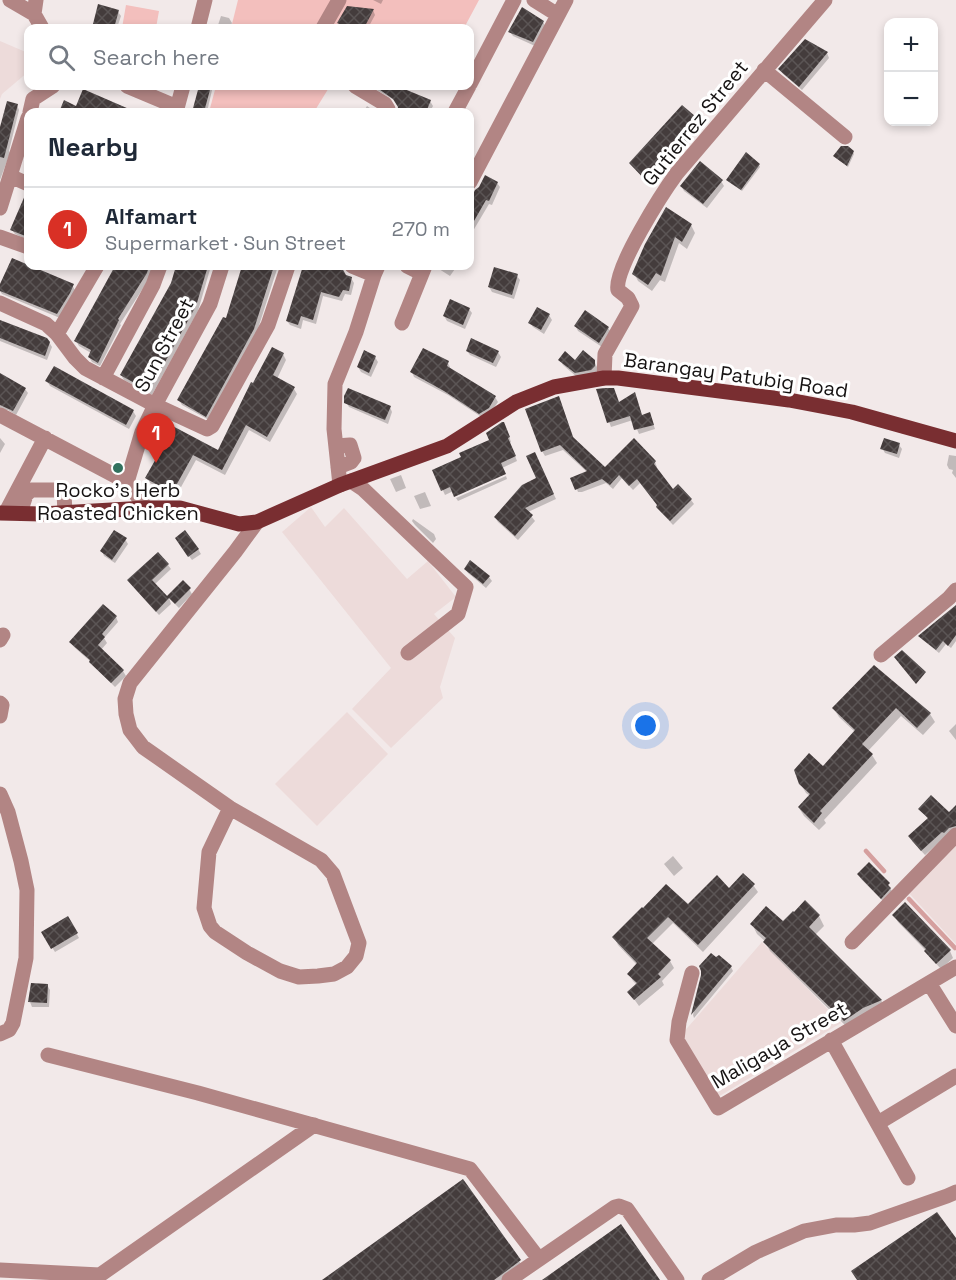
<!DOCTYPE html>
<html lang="en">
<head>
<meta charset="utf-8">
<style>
  body { margin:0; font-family:"Space Grotesk",sans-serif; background:#f2f2f3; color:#1f2937 }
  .controls { position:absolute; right:18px; top:18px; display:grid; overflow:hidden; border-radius:12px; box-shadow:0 3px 9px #0003 }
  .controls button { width:54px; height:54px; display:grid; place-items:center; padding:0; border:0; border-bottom:2px solid #e0e1e3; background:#fff; color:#1f2937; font:30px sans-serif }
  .you { position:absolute; left:646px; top:726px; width:21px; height:21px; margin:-15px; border:4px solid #fff; border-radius:50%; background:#1a73e8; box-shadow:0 0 0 9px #1a73e833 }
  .badge { display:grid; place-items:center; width:39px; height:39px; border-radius:50%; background:#d93025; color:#fff; font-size:20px; font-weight:700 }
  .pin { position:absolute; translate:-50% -50px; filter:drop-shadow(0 2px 3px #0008) }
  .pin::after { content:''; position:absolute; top:32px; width:21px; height:18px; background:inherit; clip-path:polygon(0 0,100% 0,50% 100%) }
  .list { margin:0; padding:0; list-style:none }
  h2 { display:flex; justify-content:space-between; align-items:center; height:78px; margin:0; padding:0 24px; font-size:26px }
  h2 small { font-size:20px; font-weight:400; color:#747a83 }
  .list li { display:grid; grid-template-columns:39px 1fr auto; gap:18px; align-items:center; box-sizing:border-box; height:84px; padding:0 24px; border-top:2px solid #e0e1e3 }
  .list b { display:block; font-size:22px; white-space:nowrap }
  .list p { margin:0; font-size:20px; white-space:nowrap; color:#747a83 }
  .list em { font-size:20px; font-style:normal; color:#747a83 }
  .icon { flex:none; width:33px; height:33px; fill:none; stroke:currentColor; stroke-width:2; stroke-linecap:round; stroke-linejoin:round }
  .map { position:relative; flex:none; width:956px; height:1280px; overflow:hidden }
  .search { position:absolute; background:#fff; box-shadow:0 3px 9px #0003; left:24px; top:24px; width:450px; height:66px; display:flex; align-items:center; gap:15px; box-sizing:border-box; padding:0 21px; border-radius:12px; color:#747a83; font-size:22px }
  .panel { position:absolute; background:#fff; box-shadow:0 3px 9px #0003; left:24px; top:108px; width:450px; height:162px; border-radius:12px }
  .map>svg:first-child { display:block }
  .built { fill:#eddbda }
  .grass { fill:#f3bfbd }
  .shadow { fill:#0003 }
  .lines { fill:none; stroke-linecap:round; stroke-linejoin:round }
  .stream { stroke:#d59f9e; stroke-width:4.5 }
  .building { fill:url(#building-cross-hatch) }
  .minor { stroke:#b28584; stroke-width:15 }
  .major { stroke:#792e31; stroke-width:15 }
  .poi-dot { fill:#32715e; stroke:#fff; stroke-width:2 }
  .labels { text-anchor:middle; stroke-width:6; stroke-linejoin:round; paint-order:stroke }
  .street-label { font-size:20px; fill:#161313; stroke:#fff }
  .poi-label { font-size:20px; fill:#161313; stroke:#fff }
</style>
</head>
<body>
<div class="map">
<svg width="956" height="1280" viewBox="0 0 956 1280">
  <defs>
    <pattern id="building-cross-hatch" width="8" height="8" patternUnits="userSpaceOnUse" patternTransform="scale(1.5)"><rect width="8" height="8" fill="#443c3c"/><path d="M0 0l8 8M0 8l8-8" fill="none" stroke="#5b5555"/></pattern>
  </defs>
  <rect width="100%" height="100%" fill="#f2e9e9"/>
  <!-- built -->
  <path class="built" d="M 0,41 L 28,53 L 28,72 L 2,94 L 0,99 Z
    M 311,507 L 325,527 L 344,508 L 407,579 L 428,561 L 456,597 L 434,614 L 455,638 L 440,687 L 443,698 L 391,748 L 352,709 L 391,668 L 282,532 Z
    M 347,712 L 388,754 L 317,826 L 275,784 Z
    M 956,845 L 956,944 L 908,892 Z
    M 762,942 L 841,1023 L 718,1097 L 682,1034 Z"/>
  <!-- grass -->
  <path class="grass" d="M 238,0 L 479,0 L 464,28 L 231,28 Z
    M 126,5 L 159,11 L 156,28 L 122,28 Z
    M 216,86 L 330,86 L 314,112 L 209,112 Z"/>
  <!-- shadow -->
  <path class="shadow" d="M 373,0 L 383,0 L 381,4 Z
    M 99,6 L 118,12 L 121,16 L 117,28 L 93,28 Z
    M 373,10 L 375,15 L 368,28 L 342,28 L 339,23 Z
    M 221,16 L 229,18 L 232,23 L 230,28 L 217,28 Z
    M 543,22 L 546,27 L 535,46 L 513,36 L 510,32 Z
    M 827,53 L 829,58 L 802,90 L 783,74 L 780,70 Z
    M 201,86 L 213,86 L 207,112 L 194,112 Z
    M 370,86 L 400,86 L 399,88 L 430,101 L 433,106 L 430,112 L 399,112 L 399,108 L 394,100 Z
    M 83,91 L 132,112 L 61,112 L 65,102 L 77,107 Z
    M 17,105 L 19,110 L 9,151 L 10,153 L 0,180 L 0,133 Z
    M 367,106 L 376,112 L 377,112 L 363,112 Z
    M 701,123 L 702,125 L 687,144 L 651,184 L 632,165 Z
    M 853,152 L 854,154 L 848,167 L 836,158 Z
    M 759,165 L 760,167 L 742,191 L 729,182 Z
    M 721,181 L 724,186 L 707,208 L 684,191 L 681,186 Z
    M 497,183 L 500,187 L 492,205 L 489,204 L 470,236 L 470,205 L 476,195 Z
    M 24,202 L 28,203 L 28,240 L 15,234 L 12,230 Z
    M 691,225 L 695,233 L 687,249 L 679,243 L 665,282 L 660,280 L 652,291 L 638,281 L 634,273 L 646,244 Z
    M 117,266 L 153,266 L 149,279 L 120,324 L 121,325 L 100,366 L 92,362 L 89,357 L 91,353 L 79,346 L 76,341 L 112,278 Z
    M 177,266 L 211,266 L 198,311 L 152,395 L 124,380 L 121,375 L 172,284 Z
    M 244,266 L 278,266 L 256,335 L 209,420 L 182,405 L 179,400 L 227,321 Z
    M 305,266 L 328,266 L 341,269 L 345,276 L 351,278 L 354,283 L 351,295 L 345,294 L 342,301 L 323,296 L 316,324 L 303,320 L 301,329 L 290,325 L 287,321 Z
    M 437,266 L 457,266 L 450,276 L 439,269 Z
    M 517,276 L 520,280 L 514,299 L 492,292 L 489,287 Z
    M 72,285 L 75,290 L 60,318 L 2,294 L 0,291 L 0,288 Z
    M 469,309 L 472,313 L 465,329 L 447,321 L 444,316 Z
    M 549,315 L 552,320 L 544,334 L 533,327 L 530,323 Z
    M 0,322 L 49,342 L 52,347 L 47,360 L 0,341 Z
    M 576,327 L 608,328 L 611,332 L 602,347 L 578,331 Z
    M 467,351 L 498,352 L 501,357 L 496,367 L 470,355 Z
    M 283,354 L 286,360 L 277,379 L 294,389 L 297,394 L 270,442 L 249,430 L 225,475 L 196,460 L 175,498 L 150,483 L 146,478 L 166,444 L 162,442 L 159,437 L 219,452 L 254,385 Z
    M 375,357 L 378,362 L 371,377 L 361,372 L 358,367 Z
    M 560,360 L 576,362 L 594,361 L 597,367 L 597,371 L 593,375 L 578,378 L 563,365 Z
    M 448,363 L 450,367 L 449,369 L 495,397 L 498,402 L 491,412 L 483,418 L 448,395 L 414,377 L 412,372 Z
    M 0,374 L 25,389 L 28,393 L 16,415 L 8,410 L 0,411 Z
    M 47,381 L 133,411 L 136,416 L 129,429 L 50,386 Z
    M 598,391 L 619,403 L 635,394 L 642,416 L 650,414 L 655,429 L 639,434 L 633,420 L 611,427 Z
    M 346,402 L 390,407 L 392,412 L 388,424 L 349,407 Z
    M 561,403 L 574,439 L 605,469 L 655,462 L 657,467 L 655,469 L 673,492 L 691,500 L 694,504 L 673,525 L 660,511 L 658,506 L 640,483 L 633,490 L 622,478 L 613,489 L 606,483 L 582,492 L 578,492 L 576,487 L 587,472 L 563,450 L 545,456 L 542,451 Z
    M 506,428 L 511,442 L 510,443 L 517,461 L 445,495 L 434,471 L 463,458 L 491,441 Z
    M 0,438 L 5,444 L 0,453 Z
    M 899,445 L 902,449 L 899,458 L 885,453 L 882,448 Z
    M 949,455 L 956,456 L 956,478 L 952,473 L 953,470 L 949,469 L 947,465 Z
    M 537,459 L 556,499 L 528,512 L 535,521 L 518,540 L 498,522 L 495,517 L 537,479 Z
    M 401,475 L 406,488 L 396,492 L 390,479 Z
    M 506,476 L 507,479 L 458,501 L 456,498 Z
    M 425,492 L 431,506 L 420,509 L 414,496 Z
    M 413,519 L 434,534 L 436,539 L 433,543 L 415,525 L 412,521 Z
    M 125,539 L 128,544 L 115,563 L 104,556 L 102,551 Z
    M 179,543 L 198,549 L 201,554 L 192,560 Z
    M 168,565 L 171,569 L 154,585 L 167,598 L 189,589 L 192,594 L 179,608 L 169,598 L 171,604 L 159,615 L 132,585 Z
    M 465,569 L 489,577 L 492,581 L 486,588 L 468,573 Z
    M 956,607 L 956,641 L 951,648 L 946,644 L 939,653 L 923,640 L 920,637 Z
    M 116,617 L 118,622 L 104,638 L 107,643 L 101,650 L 123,671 L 126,676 L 115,687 L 94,666 L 91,662 L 74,647 L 71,643 Z
    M 874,667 L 930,714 L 935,722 L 923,735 L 901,716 L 868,751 L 872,755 L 877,763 L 824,820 L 826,823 L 819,830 L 804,816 L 799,808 L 810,796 L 806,793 L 800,783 L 823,768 L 855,732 L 839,717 L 834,709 Z
    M 956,724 L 956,740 L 949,731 Z
    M 956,807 L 956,830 L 946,836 L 925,855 L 912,841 L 928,819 L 920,809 L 949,814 Z
    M 673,856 L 683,868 L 674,876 L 664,864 Z
    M 859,875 L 888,884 L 893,893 L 884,902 L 861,879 Z
    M 753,885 L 758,892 L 703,952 L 673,923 L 652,944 L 670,961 L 674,968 L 662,981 L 664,985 L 639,1006 L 629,992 L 637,985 L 633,981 L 629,974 L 637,965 L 618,945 L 614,937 L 688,906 Z
    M 794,914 L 819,916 L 824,926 L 815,935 L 881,1000 L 886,1010 L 850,1030 L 770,951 L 765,942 L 765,941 L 757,934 L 752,924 L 783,923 Z
    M 894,915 L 950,951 L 953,958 L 941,969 L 930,957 L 926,951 L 898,922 Z
    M 68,918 L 79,938 L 55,952 L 43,933 Z
    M 731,967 L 733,971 L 694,1018 L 693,1015 L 703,976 Z
    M 47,985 L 50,990 L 49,1007 L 32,1007 L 30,1002 Z
    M 519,1261 L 525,1271 L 513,1280 L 325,1280 Z"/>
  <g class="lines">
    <!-- stream -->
    <path class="stream" d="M 866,851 L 884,871
      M 909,899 L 955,948"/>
  </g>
  <!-- building -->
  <path class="building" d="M 98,4 L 119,10 L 114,28 L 92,28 Z
    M 347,6 L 374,9 L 364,28 L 348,28 L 337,23 Z
    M 522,7 L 544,21 L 533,42 L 508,32 Z
    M 805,39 L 828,52 L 799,87 L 778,69 Z
    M 199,86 L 211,86 L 204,112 L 192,112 Z
    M 377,86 L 397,86 L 431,100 L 426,112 L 397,112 L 398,107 L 393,99 L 376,87 Z
    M 83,89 L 136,112 L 59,112 L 64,100 L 76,106 Z
    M 7,101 L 18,104 L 4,158 L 0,157 L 0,127 Z
    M 682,105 L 702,122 L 686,142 L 649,184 L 629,163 Z
    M 841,146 L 848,146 L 854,151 L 847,166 L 833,156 Z
    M 746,152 L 760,164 L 741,190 L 726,180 Z
    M 700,161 L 723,180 L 703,204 L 680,186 Z
    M 485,175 L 498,182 L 489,201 L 486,200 L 470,228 L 470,202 L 474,194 L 473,194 L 475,190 L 479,187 Z
    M 26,193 L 28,194 L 28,237 L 10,230 Z
    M 666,207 L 692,224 L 682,242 L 675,237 L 661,276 L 656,273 L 648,285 L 632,274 L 645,244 Z
    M 12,258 L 74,284 L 70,293 L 57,314 L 0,291 L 0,284 Z
    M 115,266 L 149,266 L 147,273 L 118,319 L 119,320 L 98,363 L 88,357 L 91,350 L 74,341 Z
    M 176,266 L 208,266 L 196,306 L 149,391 L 120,375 L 171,283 Z
    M 242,266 L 274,266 L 254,329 L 206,417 L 177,400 L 223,317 L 226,318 Z
    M 303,266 L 334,266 L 342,268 L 346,275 L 352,277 L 349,291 L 343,290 L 339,297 L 321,292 L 313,320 L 301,316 L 298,325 L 286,321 Z
    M 494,267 L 518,274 L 512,295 L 488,287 Z
    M 450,299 L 470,308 L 463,325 L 443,316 Z
    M 537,307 L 550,314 L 541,330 L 528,323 Z
    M 585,310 L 609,327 L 599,343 L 574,326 Z
    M 0,320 L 47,338 L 50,342 L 45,356 L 0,338 Z
    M 471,338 L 499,351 L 493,363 L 466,351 Z
    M 272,347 L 284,353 L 273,375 L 295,387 L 267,437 L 246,425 L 222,470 L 193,455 L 172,493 L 145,478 L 166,441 L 157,437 L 165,422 L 218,450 L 251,382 L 253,383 Z
    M 423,348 L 449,361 L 447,366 L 496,396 L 489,408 L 479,414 L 444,391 L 410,372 Z
    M 364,350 L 376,356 L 369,373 L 357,367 Z
    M 583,350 L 595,360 L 595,366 L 591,370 L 575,373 L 558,360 L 565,351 L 575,360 Z
    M 54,366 L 134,410 L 126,425 L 45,381 Z
    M 0,373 L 26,388 L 13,411 L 0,405 Z
    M 348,388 L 391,406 L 385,420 L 344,403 L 344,396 Z
    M 605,388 L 614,388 L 619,402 L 635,392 L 642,415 L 650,412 L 654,425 L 634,430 L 630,416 L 607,423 L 596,389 Z
    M 559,396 L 573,437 L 605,467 L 634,438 L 656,461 L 654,464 L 673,489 L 678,484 L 692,499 L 670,521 L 656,507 L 657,505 L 637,479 L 629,486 L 619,475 L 610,485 L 602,479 L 575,490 L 570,478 L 587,471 L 560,445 L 541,452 L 525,409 Z
    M 502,422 L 504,422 L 510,437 L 508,438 L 516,456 L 501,463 L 506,474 L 454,497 L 450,487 L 441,491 L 432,470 L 461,457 L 459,453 L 489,440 L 486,433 Z
    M 884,438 L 900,443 L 897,454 L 880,449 Z
    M 535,452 L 554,494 L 525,508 L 533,515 L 515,536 L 494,517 L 522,485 L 536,478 L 526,456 Z
    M 114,530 L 127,538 L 112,560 L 100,551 Z
    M 185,530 L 199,549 L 188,557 L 175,538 Z
    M 158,552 L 169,564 L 152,580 L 169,598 L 156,612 L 127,580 Z
    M 470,560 L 490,576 L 483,584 L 464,569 Z
    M 183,580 L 191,588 L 175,604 L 167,596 Z
    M 103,604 L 117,616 L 102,634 L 105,637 L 98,645 L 124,670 L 111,683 L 89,662 L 90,660 L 69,642 Z
    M 956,605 L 956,635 L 948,646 L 943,641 L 936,650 L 918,636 Z
    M 902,650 L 926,672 L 916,684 L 894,657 Z
    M 874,665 L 931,713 L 917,728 L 896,708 L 862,744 L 873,754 L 820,811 L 822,813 L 814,823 L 798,807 L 810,794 L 799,784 L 794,770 L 809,753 L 823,766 L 855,730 L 832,708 Z
    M 931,795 L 949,812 L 956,805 L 956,826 L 949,828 L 944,833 L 942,832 L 921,851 L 908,836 L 928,818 L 918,809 Z
    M 869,862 L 890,883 L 888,885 L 891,888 L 881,899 L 857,874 Z
    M 743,873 L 755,884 L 698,945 L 668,917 L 647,938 L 671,960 L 658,974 L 661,977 L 634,1000 L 627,992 L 637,983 L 627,974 L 637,963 L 612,937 L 642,907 L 643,908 L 666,884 L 688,904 L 717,875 L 729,888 Z
    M 805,900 L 820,915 L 809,927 L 882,1000 L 863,1008 L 844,1021 L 763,942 L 766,938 L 750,924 L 766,906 L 783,921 L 793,911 L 794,912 Z
    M 905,902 L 951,950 L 936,964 L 924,951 L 926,949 L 892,915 Z
    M 68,916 L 78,933 L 51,949 L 41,932 Z
    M 711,953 L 716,957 L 719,955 L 732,966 L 691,1015 L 701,975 L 701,971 L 699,966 Z
    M 31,983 L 48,984 L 47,1003 L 28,1002 Z
    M 463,1179 L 521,1260 L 501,1275 L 494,1280 L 322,1280 Z
    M 937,1212 L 956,1238 L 956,1280 L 857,1280 L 851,1271 Z
    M 621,1224 L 660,1280 L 542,1280 Z"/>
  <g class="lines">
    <!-- minor -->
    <path class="minor" d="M 10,0 L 34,14
      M 36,0 L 34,14 L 42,28
      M 534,0 L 558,15
      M 198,28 L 205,0
      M 323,28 L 339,0
      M 764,70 L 845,137
      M 470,84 L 514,0
      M 127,86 L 177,107
      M 355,86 L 385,104 L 388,109 L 387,112
      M 30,112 L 33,99 L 53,86
      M 176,112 L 183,86
      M 455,112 L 469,86
      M 10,176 L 28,184
      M 470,182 L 566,0
      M 0,208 L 28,118
      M 0,237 L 28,247
      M 352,266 L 374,275
      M 407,266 L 421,273
      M 0,303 L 46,324 L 57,334 L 75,358 L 85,368 L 155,405 L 207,429 L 212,426 L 268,325 L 288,266
      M 402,323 L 425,266
      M 57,334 L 97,266
      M 103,378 L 153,285 L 160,266
      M 604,378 L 605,354 L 632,306 L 628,298 L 618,290 C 613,270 663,192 677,173 L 825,0
      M 0,415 L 127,482
      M 336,446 L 350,445 L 354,458 L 351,462 L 338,467
      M 351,481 L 363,489 L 466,587 L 458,614 L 408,653
      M 340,485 L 334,429 L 335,384 L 356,332 L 374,275 L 378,266
      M 146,508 L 127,482 L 142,432 L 155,405 L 210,304 L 222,266
      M 6,512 L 45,438
      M 20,513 L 26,495 L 31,490 L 61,490 L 64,492 L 65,513
      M 0,640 L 3,635
      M 881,655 L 949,598 L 956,590
      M 0,703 L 2,705 L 0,716
      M 0,794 L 8,812 L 21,861 L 27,890 L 26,958 L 13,1023 L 9,1030 L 0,1034
      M 230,808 L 209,852 L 204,908 L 210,926 L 215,932 L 247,953 L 280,971 L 299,977 L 318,976 L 334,974 L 347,967 L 356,956 L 359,943 L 333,874 L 321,860 L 230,808 L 143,747 L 130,730 L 126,714 L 125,699 L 130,683 L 235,552 L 257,522
      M 852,942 L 956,835
      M 692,973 L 679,1022 L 677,1040 L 718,1108 L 956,967
      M 929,983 L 956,1026
      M 831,1040 L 908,1178
      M 48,1055 L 198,1093 L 470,1169 L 539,1259
      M 878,1123 L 956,1076
      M 0,1270 L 100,1275 L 314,1125
      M 509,1280 L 615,1207 L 619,1206 L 627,1209 L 677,1280
      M 709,1280 L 756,1252 L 804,1231 L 836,1225 L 854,1225 L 870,1223 L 947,1196 L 956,1192"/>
    <!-- major -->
    <path class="major" d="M 0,513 L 42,514 L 146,508 L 180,508 L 239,524 L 257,522 L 340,485 L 447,446 L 516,402 L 554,387 L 604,378 L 618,378 L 789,400 L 852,412 L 956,441"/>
  </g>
  <!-- markers -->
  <circle class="poi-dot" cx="118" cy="468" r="6"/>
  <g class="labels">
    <!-- street labels -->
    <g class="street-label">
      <text transform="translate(695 123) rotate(-51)" y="7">Gutierrez Street</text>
      <text transform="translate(164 345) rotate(-62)" y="7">Sun Street</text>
      <text transform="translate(736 375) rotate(8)" y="7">Barangay Patubig Road</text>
      <text transform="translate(779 1045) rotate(-30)" y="7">Maligaya Street</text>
    </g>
    <!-- poi labels -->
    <g class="poi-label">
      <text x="118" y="497">Rocko’s Herb<tspan x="118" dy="23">Roasted Chicken</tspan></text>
    </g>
  </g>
</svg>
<div class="controls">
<button>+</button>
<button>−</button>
</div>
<div class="you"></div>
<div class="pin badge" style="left:156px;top:463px">1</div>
<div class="search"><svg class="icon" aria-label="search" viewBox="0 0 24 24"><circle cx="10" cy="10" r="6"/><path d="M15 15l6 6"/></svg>Search here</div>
<section class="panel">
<h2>Nearby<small></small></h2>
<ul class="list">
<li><span class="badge">1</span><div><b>Alfamart</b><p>Supermarket · Sun Street</p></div><em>270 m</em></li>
</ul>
</section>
</div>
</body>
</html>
